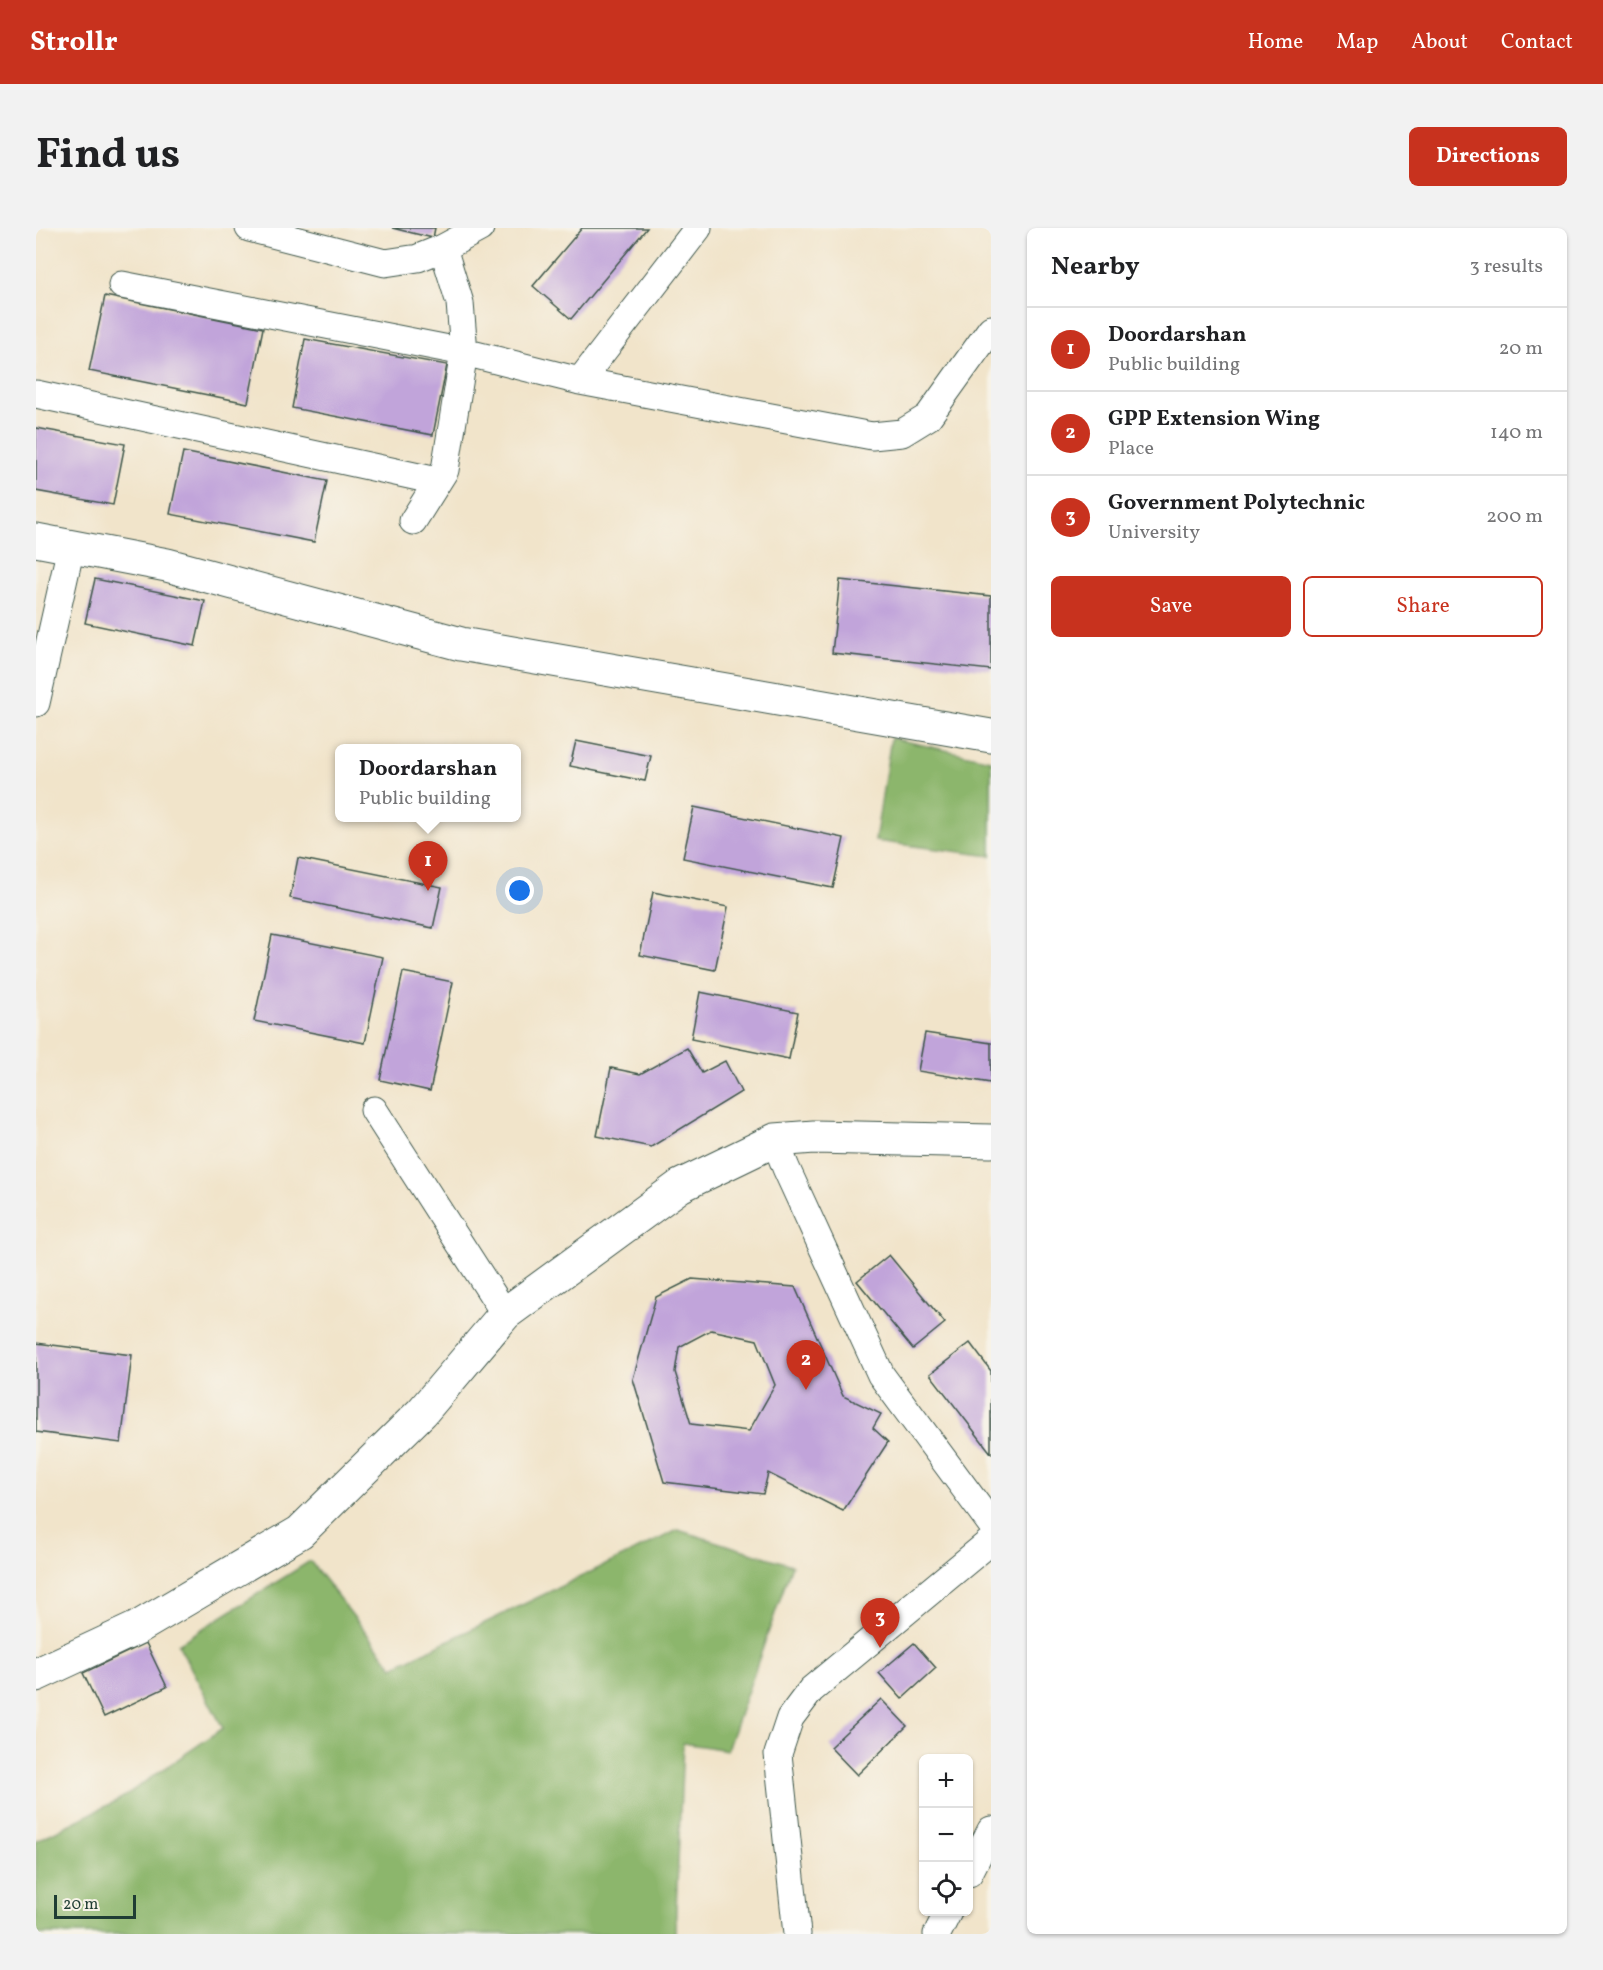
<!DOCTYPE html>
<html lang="en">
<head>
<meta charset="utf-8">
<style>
  body { margin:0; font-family:Vollkorn,serif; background:#f2f2f2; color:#202124 }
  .controls { position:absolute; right:18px; bottom:18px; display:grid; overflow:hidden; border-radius:9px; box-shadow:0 2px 4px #0004 }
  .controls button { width:54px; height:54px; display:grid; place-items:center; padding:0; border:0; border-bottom:2px solid #e0e0e0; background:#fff; color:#202124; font:30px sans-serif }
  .scale { position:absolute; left:18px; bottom:15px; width:82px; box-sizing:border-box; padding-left:6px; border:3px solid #1f3d34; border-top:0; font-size:16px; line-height:21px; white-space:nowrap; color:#1f3d34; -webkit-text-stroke:4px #f7f3e8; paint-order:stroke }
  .you { position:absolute; left:484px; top:663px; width:21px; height:21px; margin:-15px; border:4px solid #fff; border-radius:50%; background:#1a73e8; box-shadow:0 0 0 9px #1a73e833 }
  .badge { display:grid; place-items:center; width:39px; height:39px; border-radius:50%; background:#c8321e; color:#fff; font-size:20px; font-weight:700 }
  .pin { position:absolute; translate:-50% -50px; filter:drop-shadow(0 2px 3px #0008) }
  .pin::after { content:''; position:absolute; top:32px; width:21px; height:18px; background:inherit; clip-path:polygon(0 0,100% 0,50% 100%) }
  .popup { position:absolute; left:299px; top:516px; width:186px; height:78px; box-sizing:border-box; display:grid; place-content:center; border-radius:9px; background:#fff; filter:drop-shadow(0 2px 4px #0005); font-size:20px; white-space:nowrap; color:#757577 }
  .popup b { font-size:22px; color:#202124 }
  .popup::after { content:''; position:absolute; left:50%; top:100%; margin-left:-12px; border:12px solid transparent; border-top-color:#fff }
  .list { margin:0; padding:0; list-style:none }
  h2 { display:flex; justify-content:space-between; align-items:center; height:78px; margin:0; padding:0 24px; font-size:26px }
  h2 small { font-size:20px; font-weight:400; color:#757577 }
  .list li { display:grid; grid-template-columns:39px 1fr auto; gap:18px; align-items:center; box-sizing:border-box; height:84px; padding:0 24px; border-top:2px solid #e0e0e0 }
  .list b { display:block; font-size:22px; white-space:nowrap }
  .list p { margin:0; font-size:20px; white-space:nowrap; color:#757577 }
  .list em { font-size:20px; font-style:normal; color:#757577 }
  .actions { display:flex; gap:12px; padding:18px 24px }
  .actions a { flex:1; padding:14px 0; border:2px solid #c8321e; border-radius:9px; text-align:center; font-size:21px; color:#c8321e }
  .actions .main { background:#c8321e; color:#fff }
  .icon { flex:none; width:33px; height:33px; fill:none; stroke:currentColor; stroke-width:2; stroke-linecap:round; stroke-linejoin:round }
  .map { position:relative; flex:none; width:955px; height:1706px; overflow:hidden; border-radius:9px }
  header { display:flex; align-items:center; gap:36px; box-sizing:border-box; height:84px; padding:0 30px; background:#c8321e; color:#fff }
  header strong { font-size:28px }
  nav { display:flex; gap:33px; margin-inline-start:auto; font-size:21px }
  .intro { display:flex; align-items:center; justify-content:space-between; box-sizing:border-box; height:144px; padding:0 36px }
  h1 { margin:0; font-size:42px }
  .button { padding:15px 27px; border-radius:9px; background:#c8321e; color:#fff; font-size:21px; font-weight:700 }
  main { display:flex; gap:36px; padding:0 36px }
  aside { flex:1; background:#fff; border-radius:9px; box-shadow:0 2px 4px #0004 }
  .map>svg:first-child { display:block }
  .forest { fill:#8cb66c; stroke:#567a50; stroke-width:1.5 }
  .building { fill:#c1a4da; fill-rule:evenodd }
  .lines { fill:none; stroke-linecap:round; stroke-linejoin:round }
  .minor-casing { stroke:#3e564a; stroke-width:29 }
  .major-casing { stroke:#3e564a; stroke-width:35 }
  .minor { stroke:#fff; stroke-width:27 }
  .major { stroke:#fff; stroke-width:33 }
</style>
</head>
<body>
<header>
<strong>Strollr</strong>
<nav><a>Home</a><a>Map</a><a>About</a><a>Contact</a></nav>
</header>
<div class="intro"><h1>Find us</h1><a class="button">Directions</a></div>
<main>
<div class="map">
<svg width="955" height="1706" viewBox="0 0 955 1706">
  <rect width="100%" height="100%" fill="#f7f3e8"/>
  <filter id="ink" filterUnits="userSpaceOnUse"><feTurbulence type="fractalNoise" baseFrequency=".0167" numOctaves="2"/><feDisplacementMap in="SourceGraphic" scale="12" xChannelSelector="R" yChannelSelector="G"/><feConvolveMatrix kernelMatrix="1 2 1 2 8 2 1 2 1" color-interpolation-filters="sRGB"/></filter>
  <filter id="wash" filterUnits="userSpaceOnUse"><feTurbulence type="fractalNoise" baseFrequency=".008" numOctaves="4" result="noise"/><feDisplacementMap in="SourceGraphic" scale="24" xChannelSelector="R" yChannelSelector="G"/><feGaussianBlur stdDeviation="1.35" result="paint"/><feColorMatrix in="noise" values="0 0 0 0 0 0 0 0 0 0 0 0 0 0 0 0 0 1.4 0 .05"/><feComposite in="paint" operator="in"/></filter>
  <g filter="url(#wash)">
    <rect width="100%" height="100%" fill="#f1e4ca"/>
    <!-- forest -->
    <path class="forest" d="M 855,510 L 955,532 L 955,628 L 839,613 Z
      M 642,1302 L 756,1337 L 691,1522 L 647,1515 L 639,1706 L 0,1706 L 0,1613 L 84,1571 L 187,1500 L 142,1416 L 274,1333 L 357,1439 Z"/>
    <g id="blocks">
      <!-- building -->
      <path class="building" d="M 356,0 L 399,0 L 397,10 Z
        M 546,0 L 611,0 L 535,91 L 497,58 Z
        M 69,68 L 227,100 L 212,175 L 53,143 Z
        M 269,111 L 411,137 L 397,207 L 256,180 Z
        M 0,200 L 89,216 L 77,277 L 0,263 Z
        M 147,224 L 291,253 L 278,314 L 134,286 Z
        M 59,351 L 169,373 L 159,418 L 49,395 Z
        M 804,352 L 955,368 L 955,442 L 796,425 Z
        M 540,513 L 615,528 L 609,553 L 534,538 Z
        M 658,579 L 808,610 L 797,660 L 647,630 Z
        M 262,630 L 406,659 L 397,700 L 254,670 Z
        M 617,664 L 692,679 L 679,742 L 604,727 Z
        M 236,707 L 347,729 L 329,815 L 218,793 Z
        M 367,744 L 417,754 L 394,863 L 344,852 Z
        M 664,764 L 762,784 L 753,831 L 655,811 Z
        M 889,805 L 955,815 L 955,855 L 882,843 Z
        M 651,820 L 666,845 L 689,833 L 705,864 L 615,919 L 561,908 L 575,840 L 604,846 Z
        M 853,1027 L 909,1095 L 877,1121 L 821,1053 Z
        M 656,1051 L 759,1059 L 807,1168 L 845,1186 L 837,1200 L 852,1214 L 807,1283 L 732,1245 L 727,1266 L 628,1254 L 597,1151 L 620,1069 ZM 675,1102 L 721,1112 L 739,1157 L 713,1203 L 655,1196 L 639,1144 L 643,1119 Z
        M 0,1115 L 96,1127 L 85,1215 L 0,1204 Z
        M 934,1115 L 955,1143 L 955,1225 L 894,1146 Z
        M 110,1415 L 131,1459 L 68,1489 L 47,1445 Z
        M 878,1415 L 900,1440 L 866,1471 L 843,1445 Z
        M 845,1471 L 871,1498 L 821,1547 L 794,1519 Z"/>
    </g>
  </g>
  <g filter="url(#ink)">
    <use href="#blocks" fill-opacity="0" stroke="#3e564a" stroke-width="1.5"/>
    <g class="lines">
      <!-- minor casing -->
      <g class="minor-casing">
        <path id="minor" d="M 213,0 L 349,35 L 382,30 L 407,20 L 444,0
          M 86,57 L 428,124 L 544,153 L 836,208 L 866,205 L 892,189 L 955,101
          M 544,153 L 662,0
          M 0,166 L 401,253
          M 377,293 L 409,242 L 428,124 L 424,75 L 407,20
          M 0,475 L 35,319
          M 338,882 L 469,1086
          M 739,912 L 750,940 L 845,1147 L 955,1296
          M 933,1645 L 955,1602
          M 761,1706 L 742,1526 L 754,1490 L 775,1462 L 955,1313
          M 901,1706 L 912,1684"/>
      </g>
      <!-- major casing -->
      <g class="major-casing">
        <path id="major" d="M 0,312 L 131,337 L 425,416 L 955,508
          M 0,1447 L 101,1400 L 264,1304 L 386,1184 L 469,1086 L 644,958 L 739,912 L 778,909 L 955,913"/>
      </g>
      <!-- minor -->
      <use href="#minor" class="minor"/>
      <!-- major -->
      <use href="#major" class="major"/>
    </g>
  </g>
</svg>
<div class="controls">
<button>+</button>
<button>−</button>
<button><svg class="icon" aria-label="locate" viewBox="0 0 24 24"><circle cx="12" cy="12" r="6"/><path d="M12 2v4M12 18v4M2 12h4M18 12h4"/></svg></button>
</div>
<div class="scale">20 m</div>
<div class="you"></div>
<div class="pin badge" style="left:392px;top:663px">1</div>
<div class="popup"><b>Doordarshan</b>Public building</div>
<div class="pin badge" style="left:770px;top:1162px">2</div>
<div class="pin badge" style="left:844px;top:1420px">3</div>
</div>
<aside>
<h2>Nearby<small>3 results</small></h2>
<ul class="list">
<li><span class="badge">1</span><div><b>Doordarshan</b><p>Public building</p></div><em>20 m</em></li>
<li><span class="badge">2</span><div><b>GPP Extension Wing</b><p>Place</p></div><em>140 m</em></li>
<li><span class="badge">3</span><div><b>Government Polytechnic</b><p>University</p></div><em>200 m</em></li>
</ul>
<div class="actions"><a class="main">Save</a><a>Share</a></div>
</aside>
</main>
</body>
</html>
